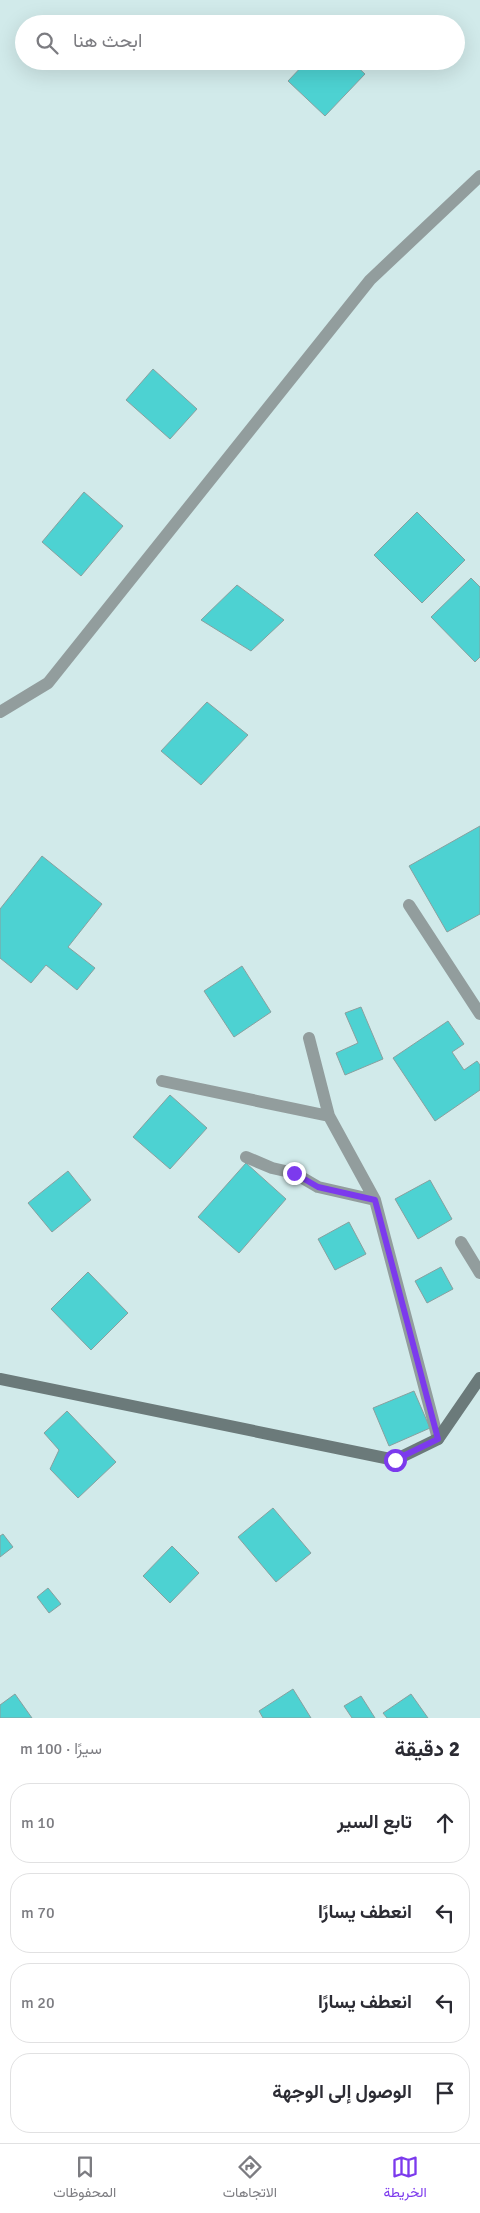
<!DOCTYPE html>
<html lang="ar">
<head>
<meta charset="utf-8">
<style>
  body { margin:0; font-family:Signika,Vazirmatn,sans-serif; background:#f2f2f3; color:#2b2b33; direction:rtl }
  .stop { position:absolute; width:15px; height:15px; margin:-11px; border:4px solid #7c3aed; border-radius:50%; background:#fff }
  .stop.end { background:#7c3aed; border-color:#fff; box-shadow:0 1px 5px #0008 }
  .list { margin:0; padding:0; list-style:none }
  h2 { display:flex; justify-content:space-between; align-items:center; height:65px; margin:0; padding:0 20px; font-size:21px }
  h2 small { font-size:16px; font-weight:400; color:#7c7c81 }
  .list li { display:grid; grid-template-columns:32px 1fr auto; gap:15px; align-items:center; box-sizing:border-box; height:80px; margin:0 10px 10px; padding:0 10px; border:1px solid #e1e1e2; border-radius:20px }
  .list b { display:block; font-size:19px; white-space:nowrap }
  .list em { font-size:16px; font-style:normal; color:#7c7c81 }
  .icon { flex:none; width:28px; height:28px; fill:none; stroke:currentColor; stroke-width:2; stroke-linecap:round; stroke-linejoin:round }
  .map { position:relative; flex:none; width:480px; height:1718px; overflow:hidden; direction:ltr }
  .search { position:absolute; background:#fff; box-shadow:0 5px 20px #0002; left:15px; right:15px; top:15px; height:55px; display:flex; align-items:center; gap:12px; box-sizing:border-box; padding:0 18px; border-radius:28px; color:#7c7c81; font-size:19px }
  .sheet { height:425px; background:#fff }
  nav { display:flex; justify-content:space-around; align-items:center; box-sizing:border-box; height:70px; border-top:1px solid #e1e1e2; background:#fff; font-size:14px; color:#7c7c81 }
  nav a { display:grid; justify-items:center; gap:2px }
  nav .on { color:#7c3aed }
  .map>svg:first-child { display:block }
  .building { fill:#4dd2d2; stroke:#88a09f }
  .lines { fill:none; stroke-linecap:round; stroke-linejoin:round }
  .street { stroke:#929d9d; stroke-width:12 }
  .secondary { stroke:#6b7a7a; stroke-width:12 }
  .route { stroke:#7c3aed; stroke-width:6 }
</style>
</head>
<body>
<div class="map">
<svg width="480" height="1718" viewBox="0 0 480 1718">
  <rect width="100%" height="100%" fill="#d1eaea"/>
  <!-- building -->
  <path class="building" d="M 307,61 L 351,61 L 365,74 L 325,116 L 288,81 Z
    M 153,369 L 197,409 L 170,439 L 126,400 Z
    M 84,492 L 123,526 L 81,576 L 42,542 Z
    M 417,512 L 465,560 L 422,603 L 374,555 Z
    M 471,578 L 480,587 L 480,657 L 475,662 L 431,617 Z
    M 237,585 L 284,620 L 251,651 L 201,620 Z
    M 207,702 L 248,735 L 201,785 L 161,751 Z
    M 480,826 L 480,914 L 447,932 L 409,866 Z
    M 42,856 L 102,904 L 68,947 L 95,968 L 77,990 L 46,965 L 31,983 L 0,958 L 0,909 Z
    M 242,966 L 271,1012 L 234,1037 L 204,991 Z
    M 361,1007 L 383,1059 L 345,1075 L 336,1053 L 358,1043 L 345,1013 Z
    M 448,1021 L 464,1044 L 452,1052 L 464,1070 L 477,1061 L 480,1065 L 480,1090 L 435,1121 L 393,1058 Z
    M 170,1095 L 207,1128 L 170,1169 L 133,1137 Z
    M 246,1163 L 286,1199 L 239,1253 L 198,1217 Z
    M 68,1171 L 91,1200 L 52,1232 L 28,1203 Z
    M 430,1180 L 452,1219 L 418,1239 L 395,1199 Z
    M 349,1222 L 366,1254 L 335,1270 L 318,1239 Z
    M 441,1267 L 453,1289 L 427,1303 L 415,1281 Z
    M 88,1272 L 128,1313 L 91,1350 L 51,1309 Z
    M 414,1391 L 430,1428 L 389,1446 L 373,1408 Z
    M 67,1411 L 116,1462 L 78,1498 L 50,1469 L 59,1450 L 44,1433 Z
    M 273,1508 L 311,1553 L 276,1582 L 238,1537 Z
    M 3,1534 L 13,1547 L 0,1557 L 0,1536 Z
    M 172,1546 L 199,1573 L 170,1603 L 143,1576 Z
    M 48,1588 L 61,1604 L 49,1613 L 37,1597 Z
    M 293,1689 L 311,1718 L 263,1718 L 259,1711 Z
    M 15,1694 L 32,1718 L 0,1718 L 0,1705 Z
    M 411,1694 L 428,1718 L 387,1718 L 383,1713 Z
    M 361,1696 L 375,1718 L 352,1718 L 344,1706 Z"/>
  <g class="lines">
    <!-- street -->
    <path class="street" d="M 0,712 L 48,683 L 370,280 L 480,176
      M 409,905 L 480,1014
      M 309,1038 L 329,1116 L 375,1200 L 438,1439
      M 162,1081 L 329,1116
      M 246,1157 L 272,1168 L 294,1173 L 318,1187 L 375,1200
      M 461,1242 L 480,1273"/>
    <!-- secondary -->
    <path class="secondary" d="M 0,1379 L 395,1460 L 438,1439 L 480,1378"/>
  </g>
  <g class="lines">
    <!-- route -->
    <path class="route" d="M 294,1173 L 318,1187 L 375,1200 L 438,1439 L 395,1460"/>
  </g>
</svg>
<div class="stop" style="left:395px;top:1460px"></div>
<div class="stop end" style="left:294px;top:1173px"></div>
<div class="search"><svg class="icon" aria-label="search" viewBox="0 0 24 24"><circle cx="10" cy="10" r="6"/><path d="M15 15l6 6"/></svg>ابحث هنا</div>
</div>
<section class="sheet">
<h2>2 دقيقة<small>سيرًا · 100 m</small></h2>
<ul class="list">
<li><svg class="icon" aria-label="ahead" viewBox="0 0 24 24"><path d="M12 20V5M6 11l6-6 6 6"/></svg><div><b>تابع السير</b></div><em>10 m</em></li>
<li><svg class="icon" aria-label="left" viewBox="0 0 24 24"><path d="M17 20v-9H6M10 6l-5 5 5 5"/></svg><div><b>انعطف يسارًا</b></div><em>70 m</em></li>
<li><svg class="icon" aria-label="left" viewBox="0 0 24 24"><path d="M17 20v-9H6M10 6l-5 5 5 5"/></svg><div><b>انعطف يسارًا</b></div><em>20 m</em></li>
<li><svg class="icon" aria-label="arrive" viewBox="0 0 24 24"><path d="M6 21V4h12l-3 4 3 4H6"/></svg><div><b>الوصول إلى الوجهة</b></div></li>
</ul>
</section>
<nav>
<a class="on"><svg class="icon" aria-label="map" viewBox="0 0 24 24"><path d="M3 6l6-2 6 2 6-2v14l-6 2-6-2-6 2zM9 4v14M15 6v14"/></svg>الخريطة</a>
<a><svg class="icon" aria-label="directions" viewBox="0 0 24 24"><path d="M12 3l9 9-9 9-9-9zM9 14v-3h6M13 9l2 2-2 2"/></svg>الاتجاهات</a>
<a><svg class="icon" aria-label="saved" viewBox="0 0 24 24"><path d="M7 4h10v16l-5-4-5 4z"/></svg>المحفوظات</a>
</nav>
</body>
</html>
